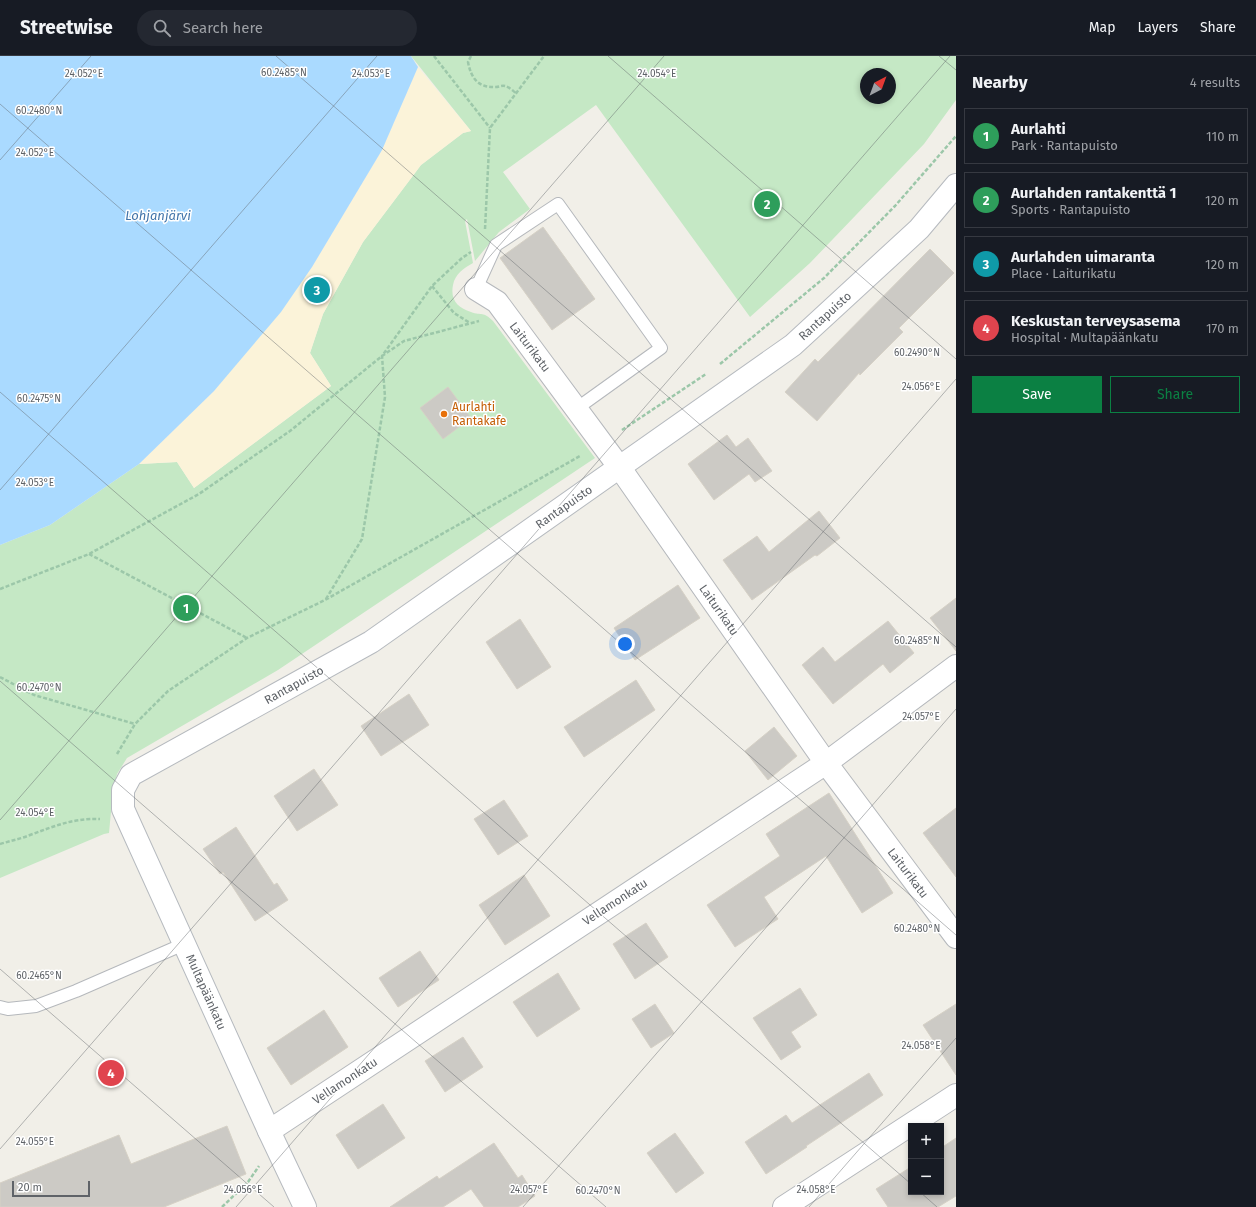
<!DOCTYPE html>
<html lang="en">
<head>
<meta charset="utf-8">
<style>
  body { margin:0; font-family:"Fira Sans",sans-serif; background:#242831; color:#f1f3f6 }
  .controls { position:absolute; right:12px; bottom:12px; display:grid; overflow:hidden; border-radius:0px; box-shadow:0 2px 6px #0003 }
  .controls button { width:36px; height:36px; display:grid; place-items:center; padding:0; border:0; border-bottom:1px solid #363941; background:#171b24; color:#f1f3f6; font:20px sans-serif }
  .compass { position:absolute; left:860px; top:12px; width:36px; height:36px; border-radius:50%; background:#171b24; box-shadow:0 2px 6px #0003; rotate:41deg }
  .scale { position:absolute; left:12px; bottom:10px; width:78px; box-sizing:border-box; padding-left:4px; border:2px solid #5f6368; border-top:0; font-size:11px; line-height:14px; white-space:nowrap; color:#5f6368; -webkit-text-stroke:3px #fff; paint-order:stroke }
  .you { position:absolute; left:625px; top:588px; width:14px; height:14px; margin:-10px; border:3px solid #fff; border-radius:50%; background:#1a73e8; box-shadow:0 0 0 6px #1a73e833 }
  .badge { display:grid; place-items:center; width:26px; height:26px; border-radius:50%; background:#0b8043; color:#fff; font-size:13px; font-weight:700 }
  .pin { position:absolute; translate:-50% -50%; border:2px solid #fff; box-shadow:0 1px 4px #0006 }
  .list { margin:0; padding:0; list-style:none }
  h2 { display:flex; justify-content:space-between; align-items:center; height:52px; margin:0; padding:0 16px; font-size:17px }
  h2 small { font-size:13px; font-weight:400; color:#9ea1a6 }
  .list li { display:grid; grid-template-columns:26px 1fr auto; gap:12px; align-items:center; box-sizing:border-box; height:56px; margin:0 8px 8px; padding:0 8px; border:1px solid #363941; border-radius:0px }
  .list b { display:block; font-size:15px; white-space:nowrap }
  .list p { margin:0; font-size:13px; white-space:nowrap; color:#9ea1a6 }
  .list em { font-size:13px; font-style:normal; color:#9ea1a6 }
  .actions { display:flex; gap:8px; padding:12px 16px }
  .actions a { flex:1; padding:9px 0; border:1px solid #0b8043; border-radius:0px; text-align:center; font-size:14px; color:#0b8043 }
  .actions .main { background:#0b8043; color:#fff }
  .icon { flex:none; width:22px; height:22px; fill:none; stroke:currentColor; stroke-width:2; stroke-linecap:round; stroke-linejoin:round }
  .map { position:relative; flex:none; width:956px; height:1151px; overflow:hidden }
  header { display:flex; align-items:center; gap:24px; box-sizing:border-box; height:56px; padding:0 20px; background:#171b24; border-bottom:1px solid #363941 }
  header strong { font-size:19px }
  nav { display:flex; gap:22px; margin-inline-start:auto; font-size:14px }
  .search { width:280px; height:36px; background:#242831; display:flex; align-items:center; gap:10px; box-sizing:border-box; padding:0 14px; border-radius:22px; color:#9ea1a6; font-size:15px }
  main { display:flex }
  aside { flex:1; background:#171b24 }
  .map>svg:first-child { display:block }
  .green { fill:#c5e8c5; fill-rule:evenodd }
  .sand { fill:#fbf3d9 }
  .water { fill:#aadaff }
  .building { fill:#cccac5; stroke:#d6d1c6 }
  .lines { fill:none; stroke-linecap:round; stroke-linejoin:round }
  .lane-casing { stroke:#b5b8bc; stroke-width:14 }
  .street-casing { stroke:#b5b8bc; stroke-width:24 }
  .secondary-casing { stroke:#b6babf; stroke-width:24 }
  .path { stroke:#9cc7a9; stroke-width:2.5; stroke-dasharray:4 2; stroke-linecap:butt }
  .lane { stroke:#fff; stroke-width:12 }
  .street { stroke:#fff; stroke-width:22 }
  .secondary { stroke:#fff; stroke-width:22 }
  .ticks { fill:none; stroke:#5f6368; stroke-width:1; stroke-opacity:0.45 }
  .food-dot { fill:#e8710a; stroke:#fff; stroke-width:1.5 }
  .labels { text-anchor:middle; stroke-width:3; stroke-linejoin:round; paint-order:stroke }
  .street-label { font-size:12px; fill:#5f6368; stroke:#fff }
  .food-label { font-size:12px; fill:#c56008; stroke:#fff; text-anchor:start }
  .water-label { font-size:13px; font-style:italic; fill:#4174aa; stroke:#fff }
  .ticks-label { font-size:10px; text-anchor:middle; fill:#5f6368; stroke:#fff; stroke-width:3; stroke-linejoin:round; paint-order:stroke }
</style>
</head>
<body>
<header>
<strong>Streetwise</strong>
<div class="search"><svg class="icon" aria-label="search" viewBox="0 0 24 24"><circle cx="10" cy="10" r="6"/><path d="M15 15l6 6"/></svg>Search here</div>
<nav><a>Map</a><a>Layers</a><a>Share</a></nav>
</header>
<main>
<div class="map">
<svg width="956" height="1151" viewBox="0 0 956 1151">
  <rect width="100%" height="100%" fill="#f1efe8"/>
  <!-- green -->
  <path class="green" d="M 411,0 L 956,0 L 956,44 L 924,88 L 810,207 L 750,261 L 596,49 L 503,116 L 530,153 L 499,176 L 475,205 L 467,163 L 465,165 L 473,207 C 464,212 455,218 453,229 C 450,244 458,252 471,256 C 482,260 483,255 493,265 L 595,402 L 278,614 L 127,702 L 117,718 L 112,745 L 109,777 L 104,778 L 0,822 L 0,489 L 50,469 L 139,408 L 177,406 L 194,432 L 331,330 L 310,297 L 323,258 L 363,186 L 421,109 L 463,77 L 471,75 ZM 866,18 L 890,18 L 890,42 L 866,42 Z"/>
  <!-- sand -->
  <path class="sand" d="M 418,11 L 471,75 L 463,77 L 421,109 L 363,186 L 323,258 L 310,297 L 331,330 L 194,432 L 177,406 L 139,408 L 214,335 L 312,211 L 382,94 Z"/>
  <!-- water -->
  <path class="water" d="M 0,0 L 411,0 L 418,11 L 382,94 L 312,211 L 281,256 L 214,335 L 139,408 L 50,469 L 0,489 Z"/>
  <!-- building -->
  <path class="building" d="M 543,171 L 595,243 L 552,274 L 500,202 Z
    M 930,193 L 954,217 L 899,272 L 903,276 L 860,319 L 859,317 L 817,365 L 785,336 L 815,303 L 818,306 Z
    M 448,331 L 471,362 L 443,383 L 420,352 Z
    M 727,379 L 736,391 L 748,382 L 772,415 L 755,426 L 749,418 L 714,444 L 688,408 Z
    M 819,455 L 840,482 L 817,500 L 815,499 L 752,544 L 723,504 L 757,480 L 769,496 Z
    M 678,529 L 700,562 L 635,604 L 614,572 Z
    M 956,542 L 956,595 L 930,562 Z
    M 520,563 L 551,611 L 517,633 L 486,586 Z
    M 888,565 L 914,597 L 890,617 L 883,608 L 833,648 L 802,609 L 823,591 L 835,606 Z
    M 636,624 L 655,654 L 584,701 L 564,671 Z
    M 409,638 L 429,669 L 381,700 L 361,670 Z
    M 774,671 L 797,700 L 768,724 L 745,695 Z
    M 314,713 L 338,749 L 297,775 L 274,740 Z
    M 829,737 L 893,837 L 862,857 L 826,800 L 764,841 L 778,863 L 735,891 L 707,849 L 780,800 L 766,778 Z
    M 504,744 L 528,780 L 498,799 L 474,763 Z
    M 956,752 L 956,821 L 923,777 Z
    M 236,771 L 274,829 L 277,827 L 288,844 L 255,865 L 223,816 L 220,818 L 203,793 Z
    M 524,819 L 550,860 L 505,889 L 479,849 Z
    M 646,867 L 668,901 L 635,923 L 613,888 Z
    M 420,895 L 439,924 L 398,951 L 379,922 Z
    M 558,917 L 580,953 L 537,981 L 513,946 Z
    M 800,932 L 817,959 L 791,976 L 801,991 L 781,1004 L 753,962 Z
    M 655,948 L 674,977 L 651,992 L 632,963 Z
    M 956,948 L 956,1019 L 923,969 Z
    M 324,954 L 348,991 L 291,1029 L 267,992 Z
    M 463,981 L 483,1011 L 445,1036 L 425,1005 Z
    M 869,1017 L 883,1039 L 806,1090 L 807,1091 L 766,1118 L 745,1086 L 786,1059 L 792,1067 Z
    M 383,1048 L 405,1082 L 358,1113 L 336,1079 Z
    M 227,1070 L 246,1118 L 164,1151 L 0,1151 L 0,1127 L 119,1079 L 131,1108 Z
    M 675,1077 L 704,1117 L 676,1137 L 647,1097 Z
    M 956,1082 L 956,1140 L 938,1151 L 888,1151 L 876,1133 L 911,1111 L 911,1136 L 941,1136 L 941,1092 Z
    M 494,1087 L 518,1122 L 522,1119 L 535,1140 L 518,1151 L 484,1151 L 471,1133 L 443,1151 L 390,1151 L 437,1120 L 439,1123 Z"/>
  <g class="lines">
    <!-- lane casing -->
    <g class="lane-casing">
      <path id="lane" d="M 476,233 L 496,189 L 558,148 L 661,292 L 576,353
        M 0,951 L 8,953 L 36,950 L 76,935 L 184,888"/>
    </g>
    <!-- street casing -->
    <g class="street-casing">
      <path id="street" d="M 476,233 L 497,246 L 620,412 L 826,707 L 956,881
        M 269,1075 L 826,707 L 956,610
        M 784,1151 L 956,1039"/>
    </g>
    <!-- secondary casing -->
    <g class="secondary-casing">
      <path id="secondary" d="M 305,1151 L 269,1075 L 123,753 L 123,734 L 131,719 L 371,586 L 793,289 L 919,173 L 956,129"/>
    </g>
    <!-- path -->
    <path class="path" d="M 434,0 L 490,72
      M 471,0 L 468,6 C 471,22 478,32 496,31 C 499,31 502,29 505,30 C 509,31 513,35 516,37
      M 485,173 L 490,72 L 544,0
      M 432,230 L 454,257 L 470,267
      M 720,308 L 824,222 L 895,150 L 956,80
      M 622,374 L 706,318
      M 89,498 L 247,582
      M 0,533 L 89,498 L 199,438 L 290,375 L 382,300 L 404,285 L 479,265
      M 326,543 L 362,483 L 385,341 L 382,300 L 432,230 L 462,202 L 471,196
      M 0,621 L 34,639 L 135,668
      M 117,698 L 135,668 L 168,635 L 247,582 L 325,544 L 580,400
      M 0,788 C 10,785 20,783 30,779 C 55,770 73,762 100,763
      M 222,1151 L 248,1126 L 259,1110"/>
    <!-- lane -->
    <use href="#lane" class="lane"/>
    <!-- street -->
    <use href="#street" class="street"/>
    <!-- secondary -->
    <use href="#secondary" class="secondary"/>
  </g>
  <!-- ticks -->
  <path class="ticks" d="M 276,0 L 956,591M 608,0 L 956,303M 939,0 L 956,14M 0,48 L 956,879M 0,104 L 91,0M 0,336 L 911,1128M 0,434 L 377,0M 0,625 L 606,1151M 0,764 L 664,0M 0,913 L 274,1151M 0,1093 L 950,0M 920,1136 L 937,1151M 236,1151 L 956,323M 523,1151 L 956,653M 809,1151 L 956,982"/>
  <!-- markers -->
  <circle class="food-dot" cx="444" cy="358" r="4"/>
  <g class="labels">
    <!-- street labels -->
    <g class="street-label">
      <text transform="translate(825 260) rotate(-42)" y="4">Rantapuisto</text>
      <text transform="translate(530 291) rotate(53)" y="4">Laiturikatu</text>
      <text transform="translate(564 451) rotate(-35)" y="4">Rantapuisto</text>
      <text transform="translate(719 554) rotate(55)" y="4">Laiturikatu</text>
      <text transform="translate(294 629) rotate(-29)" y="4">Rantapuisto</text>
      <text transform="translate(908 817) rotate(53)" y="4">Laiturikatu</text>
      <text transform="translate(615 846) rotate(-33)" y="4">Vellamonkatu</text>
      <text transform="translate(206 936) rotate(66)" y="4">Multapäänkatu</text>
      <text transform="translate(345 1025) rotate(-33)" y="4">Vellamonkatu</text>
    </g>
    <!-- food labels -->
    <g class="food-label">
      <text x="452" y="355">Aurlahti<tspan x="452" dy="14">Rantakafe</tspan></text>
    </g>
    <!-- water labels -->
    <g class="water-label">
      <text x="158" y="164">Lohjanjärvi</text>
    </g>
  </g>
  <g class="ticks-label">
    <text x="284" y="20">60.2485°N</text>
    <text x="371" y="21">24.053°E</text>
    <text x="84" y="21">24.052°E</text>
    <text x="657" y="21">24.054°E</text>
    <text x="39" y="58">60.2480°N</text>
    <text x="35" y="100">24.052°E</text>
    <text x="917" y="300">60.2490°N</text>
    <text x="921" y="334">24.056°E</text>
    <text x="39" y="346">60.2475°N</text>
    <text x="35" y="430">24.053°E</text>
    <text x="917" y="588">60.2485°N</text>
    <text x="39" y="635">60.2470°N</text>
    <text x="921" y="664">24.057°E</text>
    <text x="35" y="760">24.054°E</text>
    <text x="917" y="876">60.2480°N</text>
    <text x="39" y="923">60.2465°N</text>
    <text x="921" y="993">24.058°E</text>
    <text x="35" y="1089">24.055°E</text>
    <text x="243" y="1137">24.056°E</text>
    <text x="529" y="1137">24.057°E</text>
    <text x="816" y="1137">24.058°E</text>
    <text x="598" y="1138">60.2470°N</text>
  </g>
</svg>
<div class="controls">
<button>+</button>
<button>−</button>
</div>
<svg class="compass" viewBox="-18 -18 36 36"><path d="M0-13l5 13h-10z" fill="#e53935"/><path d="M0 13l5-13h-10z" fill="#9ea1a6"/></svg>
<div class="scale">20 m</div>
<div class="you"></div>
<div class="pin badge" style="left:186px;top:552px;background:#2e9e5b">1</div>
<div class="pin badge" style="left:767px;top:148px;background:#2e9e5b">2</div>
<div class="pin badge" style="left:317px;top:234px;background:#0f9aa8">3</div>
<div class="pin badge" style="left:111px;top:1017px;background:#e0444e">4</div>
</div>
<aside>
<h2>Nearby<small>4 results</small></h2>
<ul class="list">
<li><span class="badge" style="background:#2e9e5b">1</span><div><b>Aurlahti</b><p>Park · Rantapuisto</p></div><em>110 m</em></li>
<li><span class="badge" style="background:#2e9e5b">2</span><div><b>Aurlahden rantakenttä 1</b><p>Sports · Rantapuisto</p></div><em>120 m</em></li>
<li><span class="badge" style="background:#0f9aa8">3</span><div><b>Aurlahden uimaranta</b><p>Place · Laiturikatu</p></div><em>120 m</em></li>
<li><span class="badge" style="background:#e0444e">4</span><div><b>Keskustan terveysasema</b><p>Hospital · Multapäänkatu</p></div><em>170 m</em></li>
</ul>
<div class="actions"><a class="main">Save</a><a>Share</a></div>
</aside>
</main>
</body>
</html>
